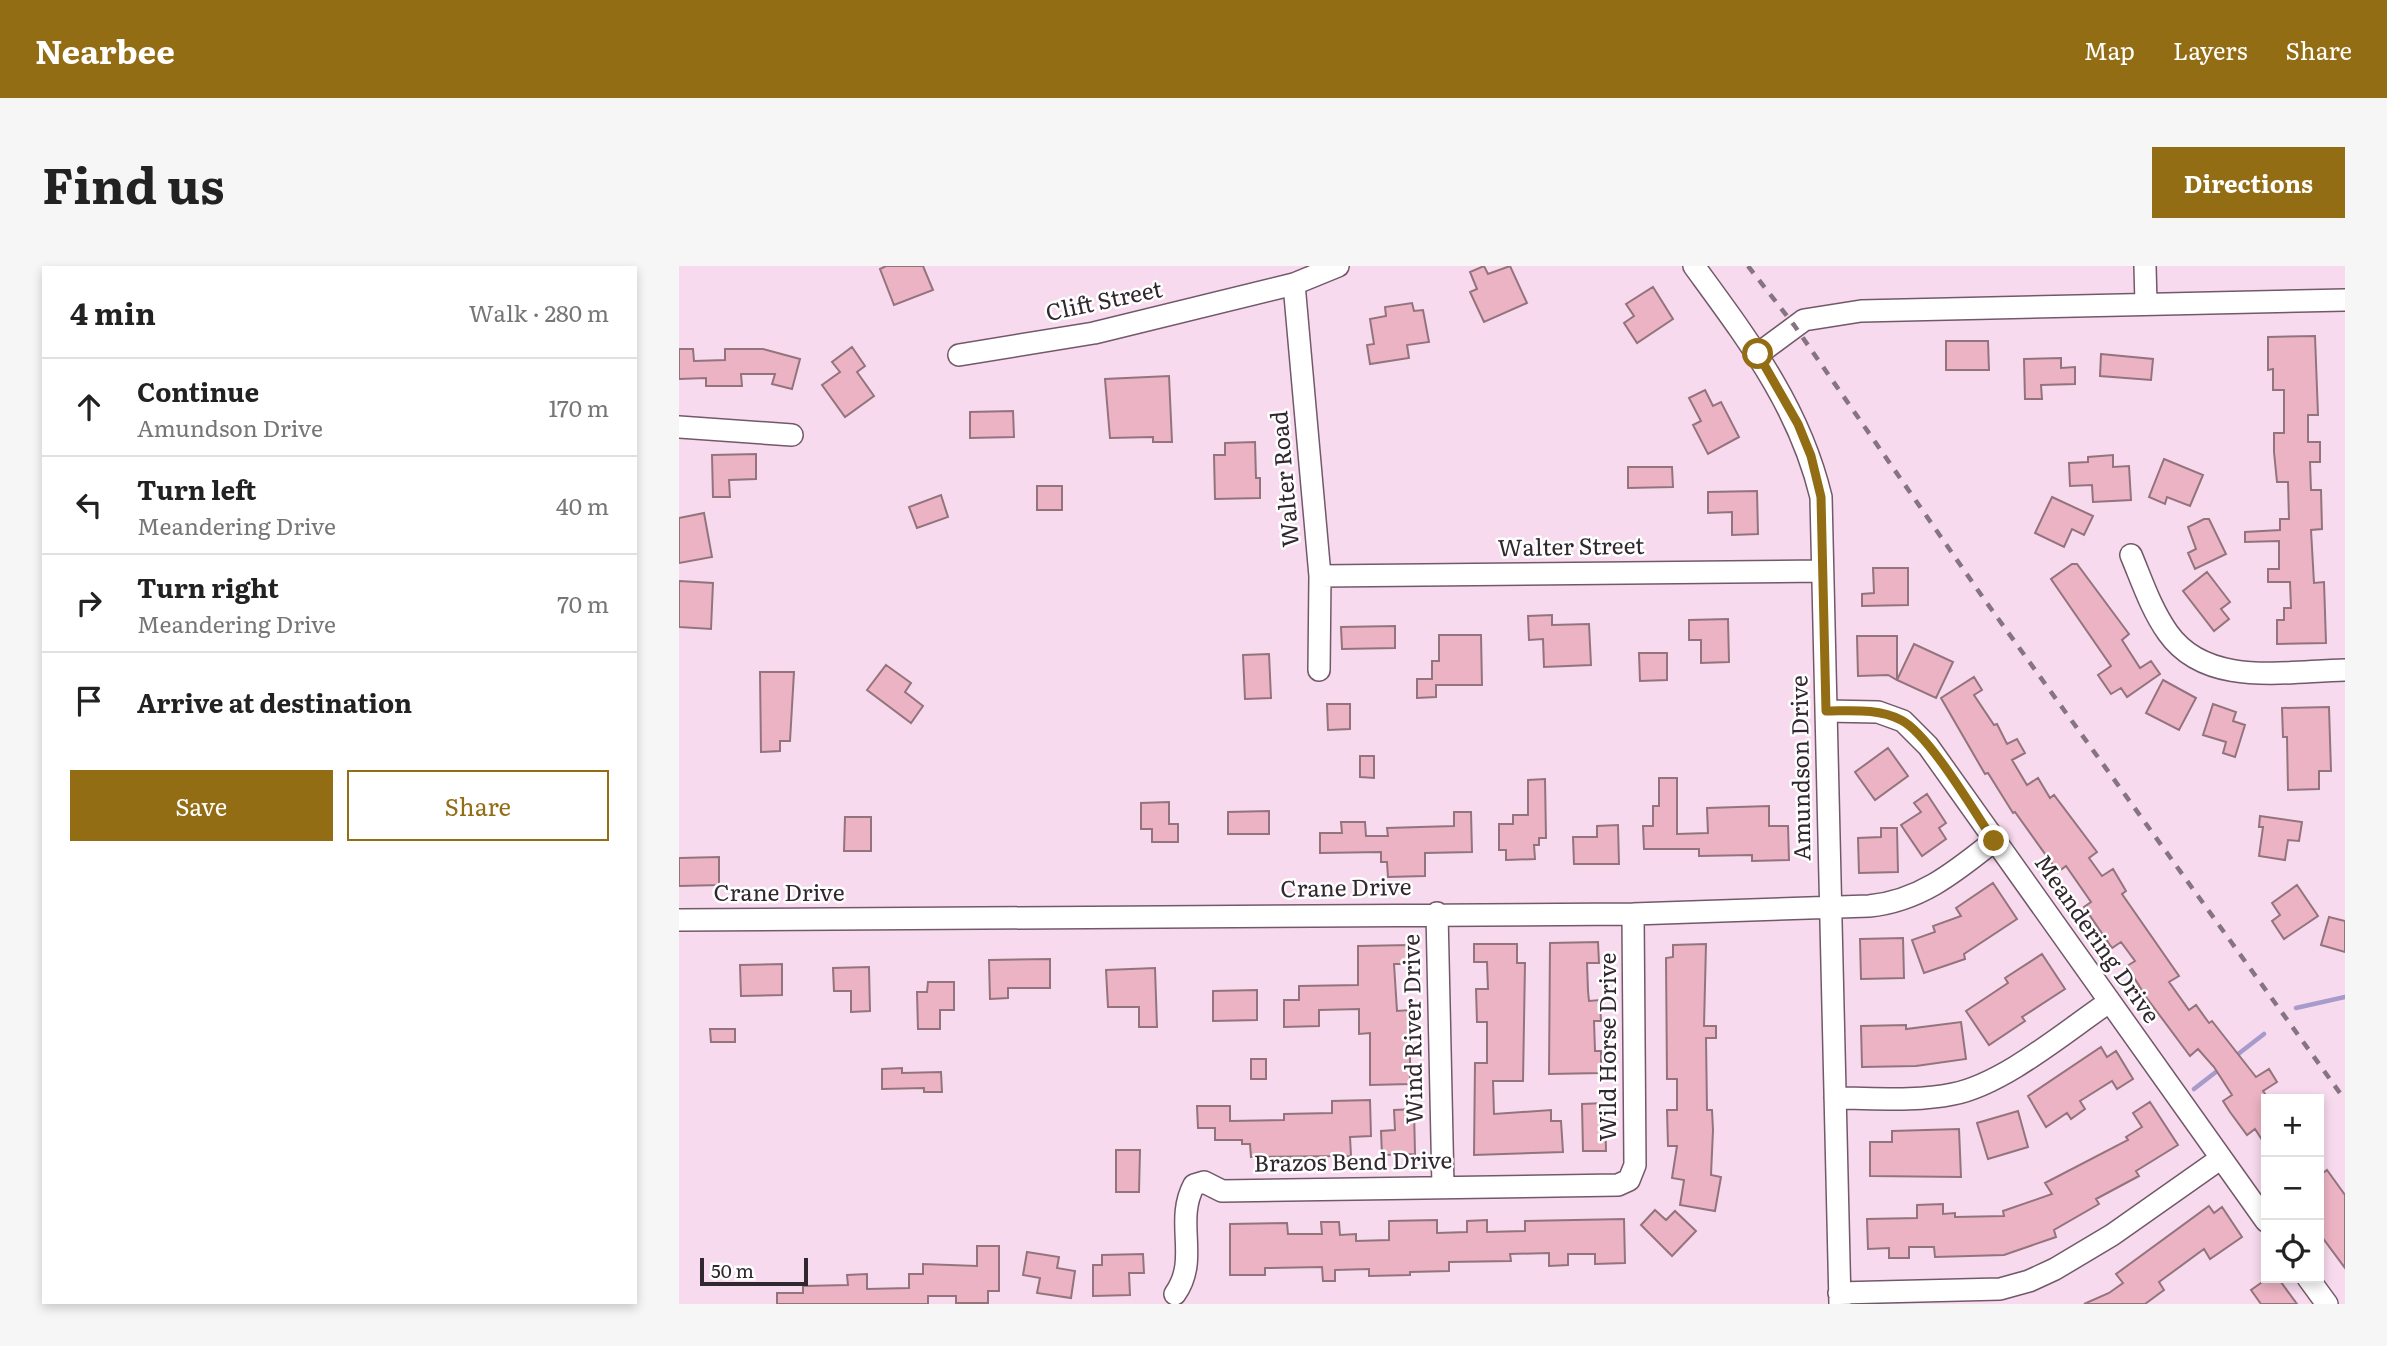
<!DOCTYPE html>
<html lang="en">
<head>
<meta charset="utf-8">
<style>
  body { margin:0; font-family:Literata,serif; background:#f6f6f6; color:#222 }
  .controls { position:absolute; right:21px; bottom:21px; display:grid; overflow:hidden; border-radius:0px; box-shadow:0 4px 10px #0003 }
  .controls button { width:63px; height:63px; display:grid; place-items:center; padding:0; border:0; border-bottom:2px solid #e0e0e0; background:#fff; color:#222; font:35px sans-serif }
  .scale { position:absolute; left:21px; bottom:18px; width:108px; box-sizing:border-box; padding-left:7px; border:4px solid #31272e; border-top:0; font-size:19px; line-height:24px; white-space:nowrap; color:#31272e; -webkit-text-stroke:5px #fff; paint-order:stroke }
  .stop { position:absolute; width:21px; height:21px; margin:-16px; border:5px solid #926d14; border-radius:50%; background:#fff }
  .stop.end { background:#926d14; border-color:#fff; box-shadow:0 2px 7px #0008 }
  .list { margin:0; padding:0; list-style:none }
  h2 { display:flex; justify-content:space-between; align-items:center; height:91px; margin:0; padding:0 28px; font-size:30px }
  h2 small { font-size:23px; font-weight:400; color:#767676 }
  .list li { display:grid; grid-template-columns:46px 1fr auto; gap:21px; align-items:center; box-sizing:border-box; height:98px; padding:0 28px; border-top:2px solid #e0e0e0 }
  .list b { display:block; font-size:26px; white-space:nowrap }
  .list p { margin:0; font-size:23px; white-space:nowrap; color:#767676 }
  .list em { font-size:23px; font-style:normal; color:#767676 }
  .actions { display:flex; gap:14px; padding:21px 28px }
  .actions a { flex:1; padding:16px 0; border:2px solid #926d14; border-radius:0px; text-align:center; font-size:24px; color:#926d14 }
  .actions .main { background:#926d14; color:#fff }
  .icon { flex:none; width:38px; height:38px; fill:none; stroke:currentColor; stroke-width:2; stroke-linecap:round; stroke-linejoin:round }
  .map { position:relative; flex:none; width:1666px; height:1038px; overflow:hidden; border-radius:0px }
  header { display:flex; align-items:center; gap:42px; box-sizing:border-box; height:98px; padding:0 35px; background:#926d14; color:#fff }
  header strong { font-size:33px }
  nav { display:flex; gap:38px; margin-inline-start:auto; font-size:24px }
  .intro { display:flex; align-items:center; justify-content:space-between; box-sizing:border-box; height:168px; padding:0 42px }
  h1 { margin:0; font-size:49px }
  .button { padding:18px 32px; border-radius:0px; background:#926d14; color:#fff; font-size:24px; font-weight:700 }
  main { display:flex; gap:42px; padding:0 42px }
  aside { flex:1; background:#fff; border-radius:0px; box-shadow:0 4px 10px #0003 }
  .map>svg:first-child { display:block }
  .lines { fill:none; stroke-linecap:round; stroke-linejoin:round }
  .stream { stroke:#a79bcb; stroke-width:4.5 }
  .building { fill:#ecb3c4; stroke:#93747d; stroke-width:2 }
  .minor-casing { stroke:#72596a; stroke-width:24 }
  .minor { stroke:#fff; stroke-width:21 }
  .rail { stroke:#867480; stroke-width:4.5; stroke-dasharray:9 9; stroke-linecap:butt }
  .route { stroke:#926d14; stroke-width:9 }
  .labels { text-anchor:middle; stroke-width:5; stroke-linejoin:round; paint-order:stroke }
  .street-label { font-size:23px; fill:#31272e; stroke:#fff }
</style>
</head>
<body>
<header>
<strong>Nearbee</strong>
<nav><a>Map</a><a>Layers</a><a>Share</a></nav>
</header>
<div class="intro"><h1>Find us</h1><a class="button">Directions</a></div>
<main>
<aside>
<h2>4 min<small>Walk · 280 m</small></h2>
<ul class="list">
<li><svg class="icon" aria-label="ahead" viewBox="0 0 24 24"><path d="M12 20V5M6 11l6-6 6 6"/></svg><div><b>Continue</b><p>Amundson Drive</p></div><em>170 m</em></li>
<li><svg class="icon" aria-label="left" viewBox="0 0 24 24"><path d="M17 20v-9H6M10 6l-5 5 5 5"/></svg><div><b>Turn left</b><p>Meandering Drive</p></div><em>40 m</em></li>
<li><svg class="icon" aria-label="right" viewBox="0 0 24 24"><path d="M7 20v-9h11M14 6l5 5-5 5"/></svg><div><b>Turn right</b><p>Meandering Drive</p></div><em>70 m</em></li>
<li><svg class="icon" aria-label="arrive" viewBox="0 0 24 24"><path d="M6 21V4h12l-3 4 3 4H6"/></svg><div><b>Arrive at destination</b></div></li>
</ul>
<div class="actions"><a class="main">Save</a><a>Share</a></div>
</aside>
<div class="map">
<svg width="1666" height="1038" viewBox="0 0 1666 1038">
  <rect width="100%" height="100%" fill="#f7daed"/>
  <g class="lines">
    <!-- stream -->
    <path class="stream" d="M 1617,742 L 1666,731
      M 1554,792 L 1585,768
      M 1515,823 L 1542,802"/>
  </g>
  <!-- building -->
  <path class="building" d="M 207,0 L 244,0 L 254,24 L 215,39 L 201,3 Z
    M 805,0 L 809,8 L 831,0 L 848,37 L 805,56 L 791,26 L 798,23 L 791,6 Z
    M 974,21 L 994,53 L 958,77 L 945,57 L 955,50 L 947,38 Z
    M 733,37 L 735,45 L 744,44 L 750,76 L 728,79 L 730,92 L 691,98 L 688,79 L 695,78 L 691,53 L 707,50 L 706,41 Z
    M 1636,70 L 1639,149 L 1629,149 L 1629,176 L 1641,176 L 1641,196 L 1631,196 L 1632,224 L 1642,224 L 1643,263 L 1632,264 L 1635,317 L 1645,316 L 1647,377 L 1598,378 L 1598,354 L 1605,354 L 1605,342 L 1612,342 L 1611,316 L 1589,316 L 1589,303 L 1600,303 L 1600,275 L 1566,276 L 1566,266 L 1601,264 L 1601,253 L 1610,253 L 1609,216 L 1598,216 L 1595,186 L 1595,167 L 1605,167 L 1605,124 L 1594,124 L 1594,103 L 1589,104 L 1589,71 Z
    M 1267,75 L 1309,75 L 1310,104 L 1267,104 Z
    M 173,81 L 186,100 L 178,106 L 195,130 L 166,151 L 143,119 L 161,106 L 153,96 Z
    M 0,83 L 14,83 L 15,95 L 46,94 L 46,83 L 84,83 L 121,93 L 113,123 L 93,118 L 96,108 L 62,108 L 63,120 L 27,120 L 27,112 L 0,113 Z
    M 1422,88 L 1474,93 L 1472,114 L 1421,110 Z
    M 1382,92 L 1382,102 L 1396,101 L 1396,118 L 1362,119 L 1363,133 L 1346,133 L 1345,93 Z
    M 490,110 L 493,176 L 474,176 L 474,171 L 431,172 L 426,113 Z
    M 1026,124 L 1034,140 L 1042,136 L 1060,171 L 1029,188 L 1014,159 L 1022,155 L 1010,132 Z
    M 334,145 L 335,171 L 291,172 L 291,146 Z
    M 576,176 L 577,212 L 581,212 L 581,232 L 536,233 L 535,189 L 546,189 L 546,177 Z
    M 77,188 L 77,213 L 50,214 L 51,231 L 34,231 L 33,189 Z
    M 1434,189 L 1434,201 L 1450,200 L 1452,234 L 1414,236 L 1413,219 L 1391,220 L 1390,197 L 1409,196 L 1409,191 Z
    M 1485,193 L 1524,209 L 1511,240 L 1488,231 L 1486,238 L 1470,231 Z
    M 949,201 L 993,201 L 994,221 L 949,222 Z
    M 358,220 L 383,220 L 383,244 L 358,244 Z
    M 1078,225 L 1079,268 L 1053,269 L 1053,246 L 1029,247 L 1029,226 Z
    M 262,229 L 269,251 L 238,262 L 230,241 Z
    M 1373,231 L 1414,250 L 1405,269 L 1393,263 L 1385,281 L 1356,267 Z
    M 25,247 L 33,291 L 0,297 L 0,252 Z
    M 1525,253 L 1530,253 L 1547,288 L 1516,303 L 1509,287 L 1517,283 L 1509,261 Z
    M 1393,298 L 1398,298 L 1450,368 L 1443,374 L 1461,402 L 1472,395 L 1481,408 L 1448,431 L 1442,422 L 1432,428 L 1419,409 L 1432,400 L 1372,313 Z
    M 1194,302 L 1229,302 L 1229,339 L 1183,340 L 1183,328 L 1195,327 Z
    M 1528,306 L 1551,336 L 1542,343 L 1550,353 L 1535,365 L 1504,325 Z
    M 0,315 L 34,317 L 32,363 L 0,361 Z
    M 873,349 L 873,359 L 910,358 L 912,399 L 865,401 L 864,373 L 850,374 L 849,350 Z
    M 1049,353 L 1050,396 L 1022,397 L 1022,374 L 1010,374 L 1010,354 Z
    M 716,360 L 716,382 L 663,383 L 662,361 Z
    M 760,369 L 802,369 L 803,419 L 757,419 L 757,431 L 738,432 L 738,413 L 753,413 L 753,395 L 760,395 Z
    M 1178,370 L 1218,370 L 1218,414 L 1209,409 L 1179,410 Z
    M 1235,378 L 1274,396 L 1257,432 L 1218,414 Z
    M 960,387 L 988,387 L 988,414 L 961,415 Z
    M 590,388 L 592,432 L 566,433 L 564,389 Z
    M 207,399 L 232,417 L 226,426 L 244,440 L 232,457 L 188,424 Z
    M 81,406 L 115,406 L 111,475 L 101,475 L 101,485 L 82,486 Z
    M 1295,411 L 1303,424 L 1295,429 L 1315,459 L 1318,458 L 1328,478 L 1338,473 L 1346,487 L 1333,494 L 1348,519 L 1359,512 L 1371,532 L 1375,529 L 1418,586 L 1410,592 L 1423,610 L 1434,603 L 1447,625 L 1443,628 L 1500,710 L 1490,716 L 1510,744 L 1517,739 L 1530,757 L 1533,755 L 1577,811 L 1590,803 L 1598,816 L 1584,825 L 1587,829 L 1587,880 L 1576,863 L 1568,869 L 1551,846 L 1544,835 L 1553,829 L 1535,801 L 1519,783 L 1511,790 L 1467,731 L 1448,700 L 1456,695 L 1442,676 L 1433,682 L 1405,641 L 1412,636 L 1387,600 L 1379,606 L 1336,546 L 1334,547 L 1309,507 L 1306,508 L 1262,432 Z
    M 1484,414 L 1517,432 L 1500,464 L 1467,447 Z
    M 648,438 L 671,438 L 671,463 L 649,464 Z
    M 1534,438 L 1557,446 L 1554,455 L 1566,459 L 1556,491 L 1544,487 L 1547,476 L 1524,469 Z
    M 1650,441 L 1652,505 L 1640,505 L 1640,523 L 1609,524 L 1608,471 L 1604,471 L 1603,442 Z
    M 1209,482 L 1229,510 L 1196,534 L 1176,506 Z
    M 681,490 L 695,490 L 695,512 L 681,511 Z
    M 980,512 L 998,512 L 998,568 L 1029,567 L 1028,542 L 1090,540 L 1090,560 L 1109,560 L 1110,594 L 1073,595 L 1073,589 L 1020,590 L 1020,583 L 965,583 L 964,560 L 974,560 L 974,540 L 980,540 Z
    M 866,513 L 867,572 L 860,572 L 860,579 L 855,579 L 856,593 L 827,594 L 827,584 L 820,584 L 820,558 L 834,558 L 834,549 L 849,549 L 849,514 Z
    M 1248,528 L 1267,557 L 1260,562 L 1267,573 L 1243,590 L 1222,559 L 1242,546 L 1235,537 Z
    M 490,536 L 490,558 L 499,558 L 499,576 L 473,576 L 473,563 L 462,563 L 462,537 Z
    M 590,545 L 590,568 L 549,568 L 549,546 Z
    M 775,546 L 792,546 L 793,586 L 746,587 L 746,610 L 709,611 L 708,596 L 702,596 L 702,586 L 641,587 L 641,567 L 663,567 L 662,556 L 686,556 L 687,570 L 709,570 L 708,562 L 775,560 Z
    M 1581,550 L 1623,556 L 1620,575 L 1609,574 L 1606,594 L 1580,590 L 1584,561 L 1580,561 Z
    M 166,551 L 192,551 L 192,585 L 165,585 Z
    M 939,559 L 940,598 L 895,598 L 894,571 L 918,571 L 918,560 Z
    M 1202,562 L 1218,562 L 1219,606 L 1180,607 L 1179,572 L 1202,571 Z
    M 40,591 L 40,619 L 0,620 L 0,592 Z
    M 1314,617 L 1338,653 L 1285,688 L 1286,693 L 1245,707 L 1233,674 L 1256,666 L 1254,660 L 1282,650 L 1277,642 Z
    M 1618,619 L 1639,650 L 1605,673 L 1593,655 L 1601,649 L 1593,637 Z
    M 1650,651 L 1666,655 L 1666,686 L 1642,679 Z
    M 1224,672 L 1225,712 L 1182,713 L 1181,673 Z
    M 919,676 L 920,697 L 908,697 L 909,725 L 910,735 L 921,734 L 922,755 L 915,755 L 916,785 L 922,785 L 922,807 L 870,808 L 871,677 Z
    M 795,678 L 838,678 L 838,697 L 846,697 L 844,815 L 814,815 L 815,848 L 872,844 L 872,855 L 882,855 L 884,886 L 795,889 L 796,797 L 808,797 L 808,756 L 798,756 L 797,723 L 809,723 L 808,696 L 795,696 Z
    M 1027,678 L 1025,760 L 1037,760 L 1037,772 L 1027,772 L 1028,844 L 1033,844 L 1034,864 L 1032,909 L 1042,911 L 1036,945 L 1001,939 L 1005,914 L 993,912 L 998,880 L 989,880 L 988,844 L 998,844 L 998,813 L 988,813 L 987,692 L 994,691 L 994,679 Z
    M 730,679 L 730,698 L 715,698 L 718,745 L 731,744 L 731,818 L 691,819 L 691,767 L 680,768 L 680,743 L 640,744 L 640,760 L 605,761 L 605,734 L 620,734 L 620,720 L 679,719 L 679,680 Z
    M 1363,688 L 1386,723 L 1343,751 L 1346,755 L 1310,779 L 1287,745 L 1329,717 L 1326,712 Z
    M 371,693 L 371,722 L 329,722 L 329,732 L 311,733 L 310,694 Z
    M 103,698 L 103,729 L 62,730 L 61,699 Z
    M 190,701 L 191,745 L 172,746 L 172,725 L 155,725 L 154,702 Z
    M 476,702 L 478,761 L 460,761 L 460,741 L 429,741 L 427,704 Z
    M 249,716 L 275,716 L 275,744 L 261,744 L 261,763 L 239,763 L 238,726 L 248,726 Z
    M 578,724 L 578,754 L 534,755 L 534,725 Z
    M 1282,756 L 1287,793 L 1237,800 L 1183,801 L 1182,760 L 1227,759 L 1227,763 Z
    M 31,763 L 56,763 L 56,776 L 32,776 Z
    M 1422,781 L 1428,791 L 1437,785 L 1454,813 L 1438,823 L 1433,815 L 1401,835 L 1406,843 L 1392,853 L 1388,847 L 1367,861 L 1349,830 Z
    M 572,793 L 587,793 L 587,813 L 572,813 Z
    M 223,802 L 223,807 L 262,806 L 263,826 L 245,826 L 245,822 L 203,823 L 203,803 Z
    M 691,834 L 692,870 L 671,871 L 672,890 L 572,891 L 571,878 L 563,878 L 563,874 L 536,874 L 536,862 L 519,862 L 518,840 L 551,840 L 551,855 L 605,854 L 605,848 L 653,847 L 653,835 Z
    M 1471,836 L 1499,879 L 1457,905 L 1460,910 L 1417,933 L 1420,938 L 1375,964 L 1377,971 L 1325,989 L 1256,991 L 1255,981 L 1230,981 L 1230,992 L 1210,992 L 1210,982 L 1189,983 L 1188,953 L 1238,952 L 1238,939 L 1264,938 L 1264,948 L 1276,947 L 1276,951 L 1325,950 L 1324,945 L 1373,928 L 1366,917 L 1449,874 L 1447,871 L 1463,861 L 1454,847 Z
    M 926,837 L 927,885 L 904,885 L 903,838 Z
    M 735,843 L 736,888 L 703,889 L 702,865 L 716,864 L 715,844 Z
    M 1339,845 L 1349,881 L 1309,893 L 1298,857 Z
    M 1280,863 L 1282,911 L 1191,910 L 1191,876 L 1213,876 L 1213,865 Z
    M 437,884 L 461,884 L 460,926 L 437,926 Z
    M 1648,904 L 1666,929 L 1666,1002 L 1640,967 L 1640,910 Z
    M 1530,940 L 1535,947 L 1543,941 L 1563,971 L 1531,993 L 1525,983 L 1480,1016 L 1485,1024 L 1466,1038 L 1405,1038 L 1430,1027 L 1444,1017 L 1437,1008 Z
    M 976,944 L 987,954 L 996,945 L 1017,965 L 993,990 L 962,959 Z
    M 945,953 L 946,997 L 916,998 L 916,988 L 889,988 L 889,999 L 870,1000 L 870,987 L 831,988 L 832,995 L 770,996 L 770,1005 L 731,1006 L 731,1009 L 690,1010 L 690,1003 L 656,1004 L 656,1015 L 644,1015 L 643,1001 L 586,1002 L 586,1009 L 551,1009 L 551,958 L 608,957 L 609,968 L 643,968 L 642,956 L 660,956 L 661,969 L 677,968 L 677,975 L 710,974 L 710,955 L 758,954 L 758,967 L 788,966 L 788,955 L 808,954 L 808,966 L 846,965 L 846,955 Z
    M 298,980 L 320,980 L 320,1025 L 309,1025 L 309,1037 L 277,1037 L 277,1030 L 249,1030 L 249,1038 L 98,1038 L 98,1027 L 124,1027 L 124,1020 L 169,1019 L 168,1009 L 188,1008 L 188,1023 L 230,1022 L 230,1008 L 244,1008 L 244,998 L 298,1000 Z
    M 348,986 L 380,991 L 378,1002 L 396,1005 L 392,1032 L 358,1027 L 361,1012 L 344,1009 Z
    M 464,988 L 465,1007 L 450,1007 L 451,1029 L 414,1030 L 414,999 L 423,999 L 423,989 Z
    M 1589,1012 L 1599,1012 L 1618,1038 L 1582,1038 L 1572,1024 Z"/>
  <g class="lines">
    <!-- minor casing -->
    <g class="minor-casing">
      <path id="minor" d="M 1015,0 C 1069,74 1120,140 1142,231 L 1161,1038
        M 1466,0 L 1467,38
        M 615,18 L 641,310 L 640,404
        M 1079,88 L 1125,54 L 1182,45 L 1666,34
        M 280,89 L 415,67 L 615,18 L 659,0
        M 0,161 L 113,169
        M 1452,289 C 1463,315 1472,343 1489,367 C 1528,422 1607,405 1666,404
        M 641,310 L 1143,305
        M 1147,445 L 1199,446 L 1224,455 L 1249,480 L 1587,955
        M 758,647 L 764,920
        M 0,654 L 954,648 L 1190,640 C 1241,635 1276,606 1315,575
        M 1156,832 C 1194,832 1236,836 1274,828 C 1325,818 1387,765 1430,736
        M 1629,1012 L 1648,1038
        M 1160,1027 L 1321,1023 L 1350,1015 L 1376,1003 L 1433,969 L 1541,893
        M 496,1028 C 521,993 495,956 515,919 L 525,916 L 543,925 L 939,919 L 950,914 L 956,899 L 954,648"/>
    </g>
    <!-- minor -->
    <use href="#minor" class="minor"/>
    <!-- rail -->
    <path class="rail" d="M 1069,0 L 1115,59 L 1305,333 L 1666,834"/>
  </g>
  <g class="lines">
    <!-- route -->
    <path class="route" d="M 1079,88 L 1119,158 L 1132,190 L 1142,231 L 1147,445 C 1172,445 1199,442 1222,454 C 1250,468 1296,547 1315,575"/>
  </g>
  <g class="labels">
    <!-- street labels -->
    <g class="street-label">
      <text transform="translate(425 35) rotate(-12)" y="8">Clift Street</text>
      <text transform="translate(606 213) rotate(-95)" y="8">Walter Road</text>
      <text transform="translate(892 281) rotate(-1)" y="8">Walter Street</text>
      <text transform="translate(1122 502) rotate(-91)" y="8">Amundson Drive</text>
      <text transform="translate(667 622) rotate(-1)" y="8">Crane Drive</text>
      <text x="100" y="635">Crane Drive</text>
      <text transform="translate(1418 673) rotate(55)" y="8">Meandering Drive</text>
      <text transform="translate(734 763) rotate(-91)" y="8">Wind River Drive</text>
      <text transform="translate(929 781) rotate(-90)" y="8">Wild Horse Drive</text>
      <text transform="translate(674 896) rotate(-1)" y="8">Brazos Bend Drive</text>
    </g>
  </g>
</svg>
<div class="controls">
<button>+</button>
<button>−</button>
<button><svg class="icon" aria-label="locate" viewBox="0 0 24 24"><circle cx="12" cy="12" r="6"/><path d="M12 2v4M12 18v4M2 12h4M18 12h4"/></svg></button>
</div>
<div class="scale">50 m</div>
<div class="stop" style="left:1079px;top:88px"></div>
<div class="stop end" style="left:1315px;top:575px"></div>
</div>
</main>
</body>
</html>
